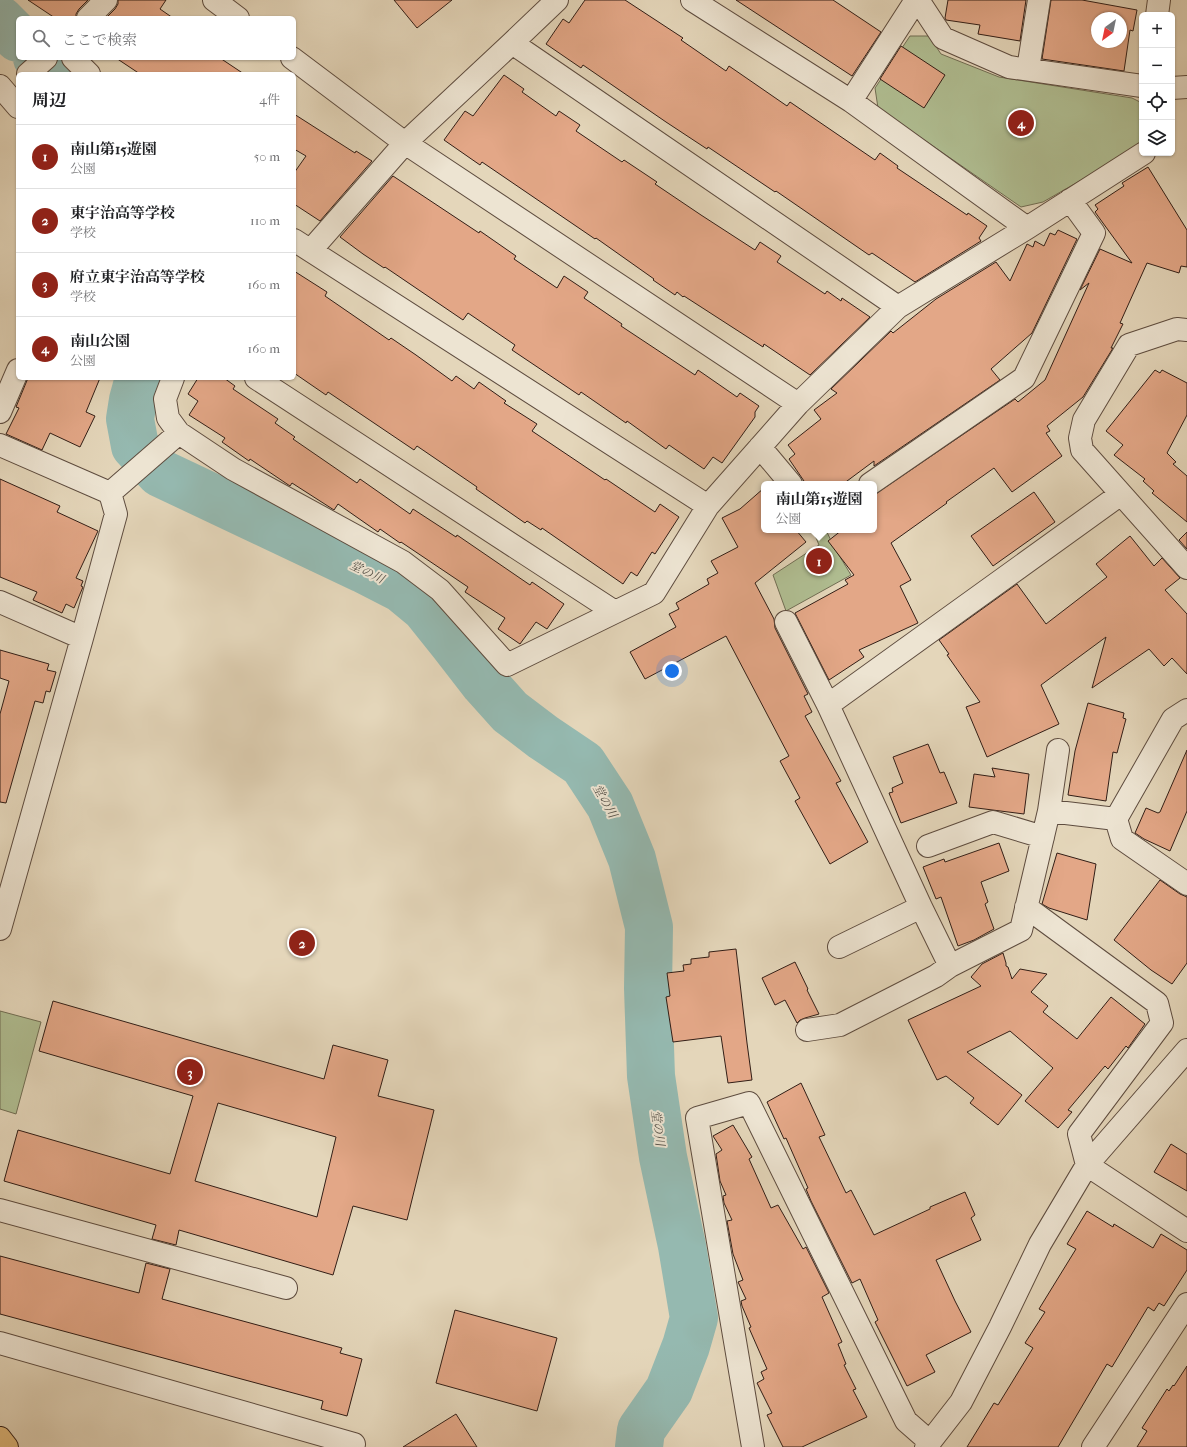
<!DOCTYPE html>
<html lang="ja">
<head>
<meta charset="utf-8">
<style>
  body { margin:0; font-family:"IM FELL French Canon","Noto Serif JP",serif; background:#f2f2f2; color:#202124 }
  .controls { position:absolute; right:12px; top:12px; display:grid; overflow:hidden; border-radius:6px; box-shadow:0 1px 3px #0004 }
  .controls button { width:36px; height:36px; display:grid; place-items:center; padding:0; border:0; border-bottom:1px solid #e0e0e0; background:#fff; color:#202124; font:20px sans-serif }
  .compass { position:absolute; left:1091px; top:12px; width:36px; height:36px; border-radius:50%; background:#fff; box-shadow:0 1px 3px #0004; rotate:213deg }
  .you { position:absolute; left:672px; top:671px; width:14px; height:14px; margin:-10px; border:3px solid #fff; border-radius:50%; background:#1a73e8; box-shadow:0 0 0 6px #1a73e833 }
  .badge { display:grid; place-items:center; width:26px; height:26px; border-radius:50%; background:#8f2418; color:#fff; font-size:13px; font-weight:700 }
  .pin { position:absolute; translate:-50% -50%; border:2px solid #fff; box-shadow:0 1px 4px #0006 }
  .popup { position:absolute; left:761px; top:481px; width:116px; height:52px; box-sizing:border-box; display:grid; place-content:center; border-radius:6px; background:#fff; filter:drop-shadow(0 1px 3px #0005); font-size:13px; white-space:nowrap; color:#757577 }
  .popup b { font-size:15px; color:#202124 }
  .popup::after { content:''; position:absolute; left:50%; top:100%; margin-left:-8px; border:8px solid transparent; border-top-color:#fff }
  .list { margin:0; padding:0; list-style:none }
  h2 { display:flex; justify-content:space-between; align-items:center; height:52px; margin:0; padding:0 16px; font-size:17px }
  h2 small { font-size:13px; font-weight:400; color:#757577 }
  .list li { display:grid; grid-template-columns:26px 1fr auto; gap:12px; align-items:center; box-sizing:border-box; height:64px; padding:0 16px; border-top:1px solid #e0e0e0 }
  .list b { display:block; font-size:15px; white-space:nowrap }
  .list p { margin:0; font-size:13px; white-space:nowrap; color:#757577 }
  .list em { font-size:13px; font-style:normal; color:#757577 }
  .icon { flex:none; width:22px; height:22px; fill:none; stroke:currentColor; stroke-width:2; stroke-linecap:round; stroke-linejoin:round }
  .map { position:relative; flex:none; width:1187px; height:1447px; overflow:hidden }
  .search { position:absolute; background:#fff; box-shadow:0 1px 3px #0004; left:16px; top:16px; width:280px; height:44px; display:flex; align-items:center; gap:10px; box-sizing:border-box; padding:0 14px; border-radius:6px; color:#757577; font-size:15px }
  .panel { position:absolute; background:#fff; box-shadow:0 1px 3px #0004; left:16px; top:72px; width:280px; height:308px; border-radius:6px }
  .map>svg:first-child { display:block }
  .green { fill:#b0be92; stroke:#716e54 }
  .lines { fill:none; stroke-linecap:round; stroke-linejoin:round }
  .river { stroke:#95b9b0; stroke-width:48 }
  .building { fill:#e3a787; stroke:#321e16; fill-rule:evenodd }
  .minor-casing { stroke:#5e4c3f; stroke-width:24 }
  .major-casing { stroke:#321e16; stroke-width:24 }
  .minor { stroke:#ede4d2; stroke-width:22 }
  .major { stroke:#e2bb7d; stroke-width:22 }
  .labels { text-anchor:middle; stroke-width:4; stroke-linejoin:round; paint-order:stroke }
  .water-label { font-size:12px; font-style:italic; fill:#504c44; stroke:#ede4d2 }
</style>
</head>
<body>
<div class="map">
<svg width="1187" height="1447" viewBox="0 0 1187 1447">
  <rect width="100%" height="100%" fill="#e4d6ba"/>
  <filter id="stains"><feTurbulence type="fractalNoise" baseFrequency=".005" numOctaves="4"/><feColorMatrix values="0 0 0 0 .2 0 0 0 0 .09 0 0 0 0 .02 0 0 0 .5 -.17"/></filter>
  <radialGradient id="worn" r=".72"><stop offset=".6" stop-color="#630" stop-opacity="0"/><stop offset="1" stop-color="#630" stop-opacity=".3"/></radialGradient>
  <!-- green -->
  <path class="green" d="M 910,36 L 929,36 L 941,54 L 999,77 L 1132,98 L 1142,103 L 1142,137 L 1139,147 L 1043,202 L 1021,207 L 878,108 L 875,88 Z
    M 819,530 L 826,530 L 834,547 L 851,575 L 786,611 L 773,575 L 819,545 L 814,533 Z
    M 0,1011 L 41,1022 L 16,1114 L 0,1109 Z"/>
  <g class="lines">
    <!-- river -->
    <path class="river" d="M 0,20 L 18,38
      M 37,58 L 53,74
      M 139,378 L 133,400 L 130,419 L 135,446 L 160,473 L 363,569 L 402,589 L 425,608 L 453,643 L 484,683 L 510,712 L 543,737 L 583,764 L 610,805 L 632,859 L 649,927 L 648,988 L 651,1076 L 663,1157 L 682,1246 L 694,1318 L 686,1346 L 669,1390 L 641,1430 L 639,1447"/>
  </g>
  <!-- building -->
  <path class="building" d="M 28,0 L 88,0 L 79,9 L 76,14 L 76,18 L 55,18 Z
    M 118,0 L 166,0 L 160,9 L 173,18 L 106,18 L 115,9 L 118,4 Z
    M 394,0 L 452,0 L 417,28 Z
    M 585,0 L 625,0 L 683,38 L 681,40 L 726,71 L 729,66 L 787,106 L 790,102 L 875,160 L 880,153 L 898,166 L 897,168 L 967,215 L 968,213 L 987,226 L 979,238 L 981,241 L 915,282 L 872,253 L 869,255 L 776,191 L 775,192 L 708,147 L 707,149 L 666,122 L 583,65 L 581,68 L 546,44 L 563,19 L 569,23 Z
    M 736,0 L 833,0 L 881,32 L 852,76 Z
    M 948,0 L 1026,0 L 1020,41 L 978,34 L 980,25 L 946,20 L 945,18 Z
    M 1051,0 L 1082,0 L 1137,10 L 1133,31 L 1130,30 L 1124,71 L 1042,59 ZM 1097,18 L 1121,18 L 1121,42 L 1097,42 Z
    M 901,46 L 945,75 L 924,108 L 880,79 Z
    M 116,58 L 220,58 L 244,74 L 140,74 Z
    M 504,75 L 524,89 L 522,92 L 556,116 L 559,111 L 580,125 L 576,131 L 622,162 L 624,160 L 657,182 L 655,184 L 701,215 L 755,250 L 760,242 L 781,256 L 777,262 L 825,294 L 827,291 L 841,301 L 842,298 L 870,317 L 810,375 L 764,344 L 763,347 L 684,296 L 683,297 L 677,292 L 675,295 L 653,280 L 654,279 L 596,238 L 595,239 L 482,162 L 480,165 L 444,140 L 465,111 L 473,116 Z
    M 294,114 L 355,153 L 356,151 L 372,161 L 320,221 L 294,204 L 294,173 L 306,156 L 294,149 Z
    M 1148,167 L 1187,230 L 1187,267 L 1181,266 L 1179,273 L 1147,263 L 1120,323 L 1123,324 L 1111,348 L 1113,348 L 1083,397 L 1047,426 L 1050,431 L 1046,433 L 1062,456 L 1012,492 L 994,468 L 946,502 L 947,503 L 891,543 L 911,580 L 900,586 L 918,623 L 859,650 L 864,657 L 829,680 L 795,613 L 848,584 L 845,580 L 854,575 L 828,541 L 842,530 L 874,530 L 874,495 L 1015,399 L 1018,402 L 1045,380 L 1089,283 L 1080,290 L 1100,249 L 1132,263 L 1095,212 L 1098,209 L 1095,205 L 1124,186 L 1122,183 Z
    M 393,176 L 479,233 L 480,231 L 516,256 L 514,259 L 557,288 L 564,276 L 588,292 L 584,298 L 622,324 L 621,326 L 695,375 L 698,370 L 737,397 L 740,393 L 759,406 L 755,412 L 755,417 L 722,463 L 713,457 L 704,469 L 669,445 L 666,449 L 627,421 L 626,423 L 581,392 L 579,395 L 512,350 L 515,345 L 468,313 L 463,320 L 385,267 L 384,268 L 363,254 L 340,237 Z
    M 1058,230 L 1077,239 L 1032,333 L 991,369 L 1000,380 L 874,466 L 874,461 L 843,484 L 806,484 L 789,459 L 795,454 L 788,445 L 821,419 L 814,410 L 837,393 L 831,389 L 891,331 L 893,333 L 936,299 L 996,262 L 1010,281 L 1027,244 L 1033,247 L 1035,241 L 1044,246 L 1050,233 L 1055,235 Z
    M 294,271 L 327,292 L 325,296 L 389,340 L 391,338 L 416,355 L 452,381 L 456,376 L 474,389 L 479,382 L 506,401 L 504,403 L 537,424 L 532,431 L 605,480 L 606,479 L 655,512 L 660,504 L 679,517 L 655,554 L 652,552 L 637,576 L 631,572 L 623,584 L 542,528 L 541,530 L 527,521 L 525,523 L 476,489 L 477,487 L 417,446 L 414,450 L 328,392 L 326,395 L 294,373 Z
    M 1155,370 L 1160,373 L 1162,370 L 1187,383 L 1187,415 L 1167,453 L 1176,462 L 1173,464 L 1187,476 L 1187,522 L 1152,493 L 1154,491 L 1143,481 L 1145,479 L 1114,455 L 1123,445 L 1106,431 Z
    M 28,378 L 100,378 L 86,412 L 95,416 L 80,447 L 50,433 L 42,450 L 6,434 L 19,408 L 16,407 Z
    M 198,378 L 224,378 L 235,386 L 233,389 L 278,419 L 275,423 L 295,437 L 293,439 L 357,483 L 360,479 L 410,514 L 413,509 L 456,537 L 457,535 L 530,585 L 532,582 L 564,604 L 547,629 L 536,622 L 520,644 L 498,629 L 505,618 L 465,592 L 468,587 L 401,542 L 400,543 L 380,529 L 378,532 L 338,504 L 334,510 L 292,483 L 290,486 L 250,459 L 249,461 L 222,442 L 225,438 L 189,415 L 198,401 L 188,394 Z
    M 0,479 L 60,506 L 57,512 L 98,531 L 76,578 L 83,581 L 81,586 L 83,587 L 74,608 L 66,604 L 62,613 L 33,600 L 37,592 L 0,577 Z
    M 764,488 L 764,530 L 796,530 L 806,542 L 755,583 L 774,619 L 775,628 L 808,694 L 804,696 L 812,712 L 805,716 L 841,781 L 836,783 L 868,842 L 830,864 L 795,801 L 800,798 L 780,761 L 789,756 L 726,636 L 645,679 L 630,652 L 676,627 L 669,614 L 679,609 L 676,603 L 709,584 L 707,579 L 718,573 L 711,561 L 738,547 L 722,518 L 740,509 Z
    M 1034,492 L 1055,522 L 993,566 L 971,536 Z
    M 1187,532 L 1187,549 L 1179,540 Z
    M 1130,536 L 1154,566 L 1162,558 L 1180,578 L 1165,590 L 1187,614 L 1187,674 L 1172,658 L 1164,666 L 1149,649 L 1092,688 L 1106,637 L 1041,685 L 1059,724 L 987,757 L 966,707 L 980,702 L 947,655 L 949,654 L 939,640 L 1017,584 L 1046,624 L 1107,577 L 1096,564 Z
    M 0,650 L 49,664 L 47,670 L 56,672 L 50,692 L 46,691 L 43,703 L 35,701 L 6,803 L 0,802 L 0,714 L 9,681 L 0,678 Z
    M 1088,703 L 1124,713 L 1123,718 L 1126,719 L 1117,753 L 1113,752 L 1106,801 L 1068,795 L 1075,751 Z
    M 928,744 L 940,773 L 944,772 L 957,803 L 901,823 L 889,793 L 893,792 L 892,788 L 903,783 L 893,757 Z
    M 1187,750 L 1187,811 L 1170,851 L 1144,839 L 1135,833 L 1146,808 L 1158,813 L 1160,812 Z
    M 992,768 L 1029,774 L 1024,814 L 969,807 L 974,774 L 995,777 Z
    M 999,843 L 1009,871 L 981,882 L 988,902 L 985,904 L 994,929 L 974,940 L 958,946 L 941,897 L 936,899 L 923,867 L 944,859 L 945,862 Z
    M 1057,853 L 1096,864 L 1087,920 L 1049,908 L 1042,904 Z
    M 1160,880 L 1180,894 L 1187,897 L 1187,963 L 1172,984 L 1151,970 L 1114,940 Z
    M 736,949 L 747,1043 L 752,1080 L 728,1083 L 721,1036 L 673,1042 L 666,997 L 670,996 L 667,973 L 684,971 L 683,965 L 691,964 L 691,959 L 709,957 L 709,952 Z
    M 1003,953 L 1006,963 L 1006,966 L 1008,967 L 1012,979 L 1020,969 L 1047,974 L 1031,992 L 1048,1006 L 1043,1012 L 1077,1039 L 1111,997 L 1145,1024 L 1128,1048 L 1126,1046 L 1108,1069 L 1105,1066 L 1068,1110 L 1072,1112 L 1058,1128 L 1025,1101 L 1053,1068 L 1010,1031 L 967,1052 L 1022,1095 L 998,1125 L 970,1103 L 974,1098 L 946,1076 L 937,1080 L 908,1020 L 981,986 L 971,977 L 982,964 Z
    M 795,962 L 808,989 L 807,990 L 819,1014 L 805,1018 L 800,1020 L 797,1023 L 785,1000 L 775,1005 L 762,978 Z
    M 53,1001 L 324,1079 L 333,1045 L 388,1060 L 378,1096 L 434,1110 L 407,1220 L 353,1206 L 333,1275 L 179,1230 L 176,1245 L 152,1239 L 156,1225 L 4,1181 L 18,1130 L 170,1174 L 193,1096 L 39,1051 ZM 218,1103 L 336,1137 L 317,1217 L 195,1181 Z
    M 801,1083 L 825,1135 L 819,1137 L 846,1193 L 851,1190 L 874,1235 L 930,1209 L 930,1207 L 965,1192 L 975,1215 L 971,1218 L 981,1240 L 936,1260 L 955,1301 L 971,1332 L 926,1355 L 935,1372 L 907,1386 L 875,1322 L 878,1320 L 860,1279 L 852,1283 L 811,1201 L 806,1189 L 808,1188 L 786,1138 L 784,1139 L 767,1102 Z
    M 733,1125 L 752,1157 L 749,1159 L 771,1208 L 778,1205 L 803,1249 L 806,1247 L 829,1293 L 822,1297 L 842,1342 L 838,1344 L 846,1364 L 844,1365 L 856,1389 L 853,1390 L 867,1417 L 802,1447 L 783,1447 L 767,1415 L 772,1413 L 757,1383 L 764,1379 L 761,1372 L 767,1369 L 749,1328 L 751,1327 L 742,1306 L 741,1301 L 746,1299 L 738,1282 L 743,1280 L 733,1254 L 727,1221 L 732,1220 L 724,1203 L 723,1196 L 726,1195 L 720,1181 L 716,1154 L 722,1150 L 713,1136 Z
    M 1171,1144 L 1187,1154 L 1187,1191 L 1154,1172 Z
    M 1087,1211 L 1113,1227 L 1114,1224 L 1153,1248 L 1161,1234 L 1187,1250 L 1187,1270 L 1164,1306 L 1159,1303 L 1154,1311 L 1148,1307 L 1112,1367 L 1107,1364 L 1058,1447 L 967,1447 L 994,1403 L 998,1405 L 1033,1348 L 1025,1343 L 1045,1312 L 1039,1309 L 1076,1249 L 1067,1244 Z
    M 0,1256 L 139,1293 L 146,1263 L 170,1269 L 162,1299 L 342,1348 L 340,1353 L 362,1359 L 347,1416 L 321,1409 L 323,1401 L 0,1314 Z
    M 455,1310 L 557,1338 L 537,1411 L 436,1383 Z
    M 1187,1366 L 1187,1447 L 1137,1447 L 1147,1431 L 1142,1428 L 1167,1389 L 1169,1391 L 1173,1385 L 1174,1386 Z
    M 456,1414 L 477,1447 L 403,1447 Z"/>
  <g class="lines">
    <!-- minor casing -->
    <g class="minor-casing">
      <path id="minor" d="M 214,0 L 238,18
        M 692,0 L 851,101 L 916,0
        M 918,0 L 943,38 L 1009,67 L 1142,86
        M 1157,15 L 1159,0
        M 88,18 L 106,0
        M 512,43 L 898,307
        M 73,58 L 89,74
        M 292,58 L 405,143 L 798,404
        M 1028,69 L 1039,0
        M 28,74 L 46,58
        M 0,86 L 18,107
        M 1172,88 L 1187,87
        M 851,101 L 1027,228
        M 294,240 L 708,506
        M 311,250 L 405,143 L 512,43 L 557,0
        M 1187,330 L 1177,329 L 1129,345 L 1084,420 L 1080,438 L 1082,450 L 1187,568
        M 173,378 L 165,399 L 168,418 L 179,433 L 233,469 L 403,562 L 440,590 L 507,665 L 654,593 L 708,506 L 798,404 L 898,307 L 1027,228 L 1144,153
        M 256,378 L 615,612
        M 0,412 L 18,370
        M 0,445 L 110,493
        M 760,447 L 791,484
        M 870,484 L 1024,378 L 1094,233 L 1070,200
        M 110,493 L 179,433
        M 0,602 L 82,638
        M 786,622 L 828,705 L 921,907 L 950,966 L 1021,930 L 1049,811 L 1116,819 L 1173,719 L 1187,710
        M 828,705 L 1121,494
        M 1049,811 L 1058,750
        M 1116,819 L 1122,839 L 1187,884
        M 928,846 L 993,822 L 1043,837
        M 1026,907 L 1157,1003 L 1162,1023 L 1079,1134 L 1087,1165 L 1187,1231
        M 0,929 L 82,638 L 116,514 L 110,493
        M 839,947 L 921,907
        M 807,1030 L 840,1025 L 936,976 L 950,966
        M 0,1210 L 286,1288
        M 0,1343 L 354,1444
        M 753,1447 L 697,1118 L 749,1103 L 906,1421 L 930,1442
        M 926,1447 L 961,1402 L 1000,1327 L 1040,1244 L 1087,1165 L 1187,1050
        M 1093,1447 L 1187,1304"/>
    </g>
    <!-- major casing -->
    <g class="major-casing">
      <path id="major" d="M 0,1438 L 7,1447"/>
    </g>
    <!-- minor -->
    <use href="#minor" class="minor"/>
    <!-- major -->
    <use href="#major" class="major"/>
  </g>
  <g class="labels">
    <!-- water labels -->
    <g class="water-label">
      <text transform="translate(367 572) rotate(26)" y="4">堂の川</text>
      <text transform="translate(605 801) rotate(61)" y="4">堂の川</text>
      <text transform="translate(658 1128) rotate(82)" y="4">堂の川</text>
    </g>
  </g>
  <rect width="100%" height="100%" filter="url(#stains)"/>
  <rect width="100%" height="100%" fill="url(#worn)"/>
</svg>
<div class="controls">
<button>+</button>
<button>−</button>
<button><svg class="icon" aria-label="locate" viewBox="0 0 24 24"><circle cx="12" cy="12" r="6"/><path d="M12 2v4M12 18v4M2 12h4M18 12h4"/></svg></button>
<button><svg class="icon" aria-label="layers" viewBox="0 0 24 24"><path d="M12 4l9 5-9 5-9-5zM3 14l9 5 9-5"/></svg></button>
</div>
<svg class="compass" viewBox="-18 -18 36 36"><path d="M0-13l5 13h-10z" fill="#e53935"/><path d="M0 13l5-13h-10z" fill="#757577"/></svg>
<div class="you"></div>
<div class="pin badge" style="left:819px;top:561px">1</div>
<div class="popup"><b>南山第15遊園</b>公園</div>
<div class="pin badge" style="left:302px;top:943px">2</div>
<div class="pin badge" style="left:190px;top:1072px">3</div>
<div class="pin badge" style="left:1021px;top:123px">4</div>
<div class="search"><svg class="icon" aria-label="search" viewBox="0 0 24 24"><circle cx="10" cy="10" r="6"/><path d="M15 15l6 6"/></svg>ここで検索</div>
<section class="panel">
<h2>周辺<small>4件</small></h2>
<ul class="list">
<li><span class="badge">1</span><div><b>南山第15遊園</b><p>公園</p></div><em>50 m</em></li>
<li><span class="badge">2</span><div><b>東宇治高等学校</b><p>学校</p></div><em>110 m</em></li>
<li><span class="badge">3</span><div><b>府立東宇治高等学校</b><p>学校</p></div><em>160 m</em></li>
<li><span class="badge">4</span><div><b>南山公園</b><p>公園</p></div><em>160 m</em></li>
</ul>
</section>
</div>
</body>
</html>
